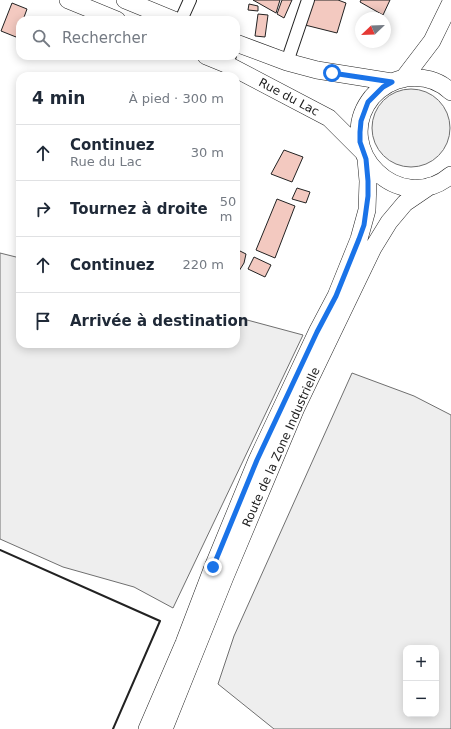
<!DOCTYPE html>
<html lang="fr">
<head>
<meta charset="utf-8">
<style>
  body { margin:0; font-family:"DejaVu Sans",sans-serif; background:#f6f6f7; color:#1f2937 }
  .controls { position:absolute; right:12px; bottom:12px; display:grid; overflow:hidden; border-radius:8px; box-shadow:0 2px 10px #0003 }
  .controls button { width:36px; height:36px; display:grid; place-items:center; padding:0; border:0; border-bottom:1px solid #e0e1e3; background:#fff; color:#1f2937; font:20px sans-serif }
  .compass { position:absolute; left:355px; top:12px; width:36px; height:36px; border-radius:50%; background:#fff; box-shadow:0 2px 10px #0003; rotate:247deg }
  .stop { position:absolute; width:12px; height:12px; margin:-9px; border:3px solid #1a73e8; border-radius:50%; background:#fff }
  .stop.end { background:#1a73e8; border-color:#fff; box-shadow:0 1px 4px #0008 }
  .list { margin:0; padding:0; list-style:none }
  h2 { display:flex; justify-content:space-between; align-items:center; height:52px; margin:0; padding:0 16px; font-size:17px }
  h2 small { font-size:13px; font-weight:400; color:#747a83 }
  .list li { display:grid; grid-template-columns:26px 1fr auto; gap:12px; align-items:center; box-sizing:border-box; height:56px; padding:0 16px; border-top:1px solid #e0e1e3 }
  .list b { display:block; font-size:15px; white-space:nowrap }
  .list p { margin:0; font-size:13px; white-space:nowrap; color:#747a83 }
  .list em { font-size:13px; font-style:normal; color:#747a83 }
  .icon { flex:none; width:22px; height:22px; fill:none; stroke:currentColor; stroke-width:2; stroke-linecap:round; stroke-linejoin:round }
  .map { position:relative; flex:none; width:451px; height:729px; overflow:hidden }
  .search { position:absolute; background:#fff; box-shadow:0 2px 10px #0003; left:16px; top:16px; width:224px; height:44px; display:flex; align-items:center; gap:10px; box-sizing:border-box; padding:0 14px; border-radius:12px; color:#747a83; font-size:15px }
  .panel { position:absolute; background:#fff; box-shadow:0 2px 10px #0003; left:16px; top:72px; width:224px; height:276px; border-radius:12px }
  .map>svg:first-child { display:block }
  .green { fill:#eee; stroke:#6f6f6f; fill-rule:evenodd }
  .building { fill:#f3c9c0; stroke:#222 }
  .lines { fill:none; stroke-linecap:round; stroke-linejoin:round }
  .lane-casing { stroke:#222; stroke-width:8 }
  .street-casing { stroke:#222; stroke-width:14 }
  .secondary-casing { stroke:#222; stroke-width:18 }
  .lane { stroke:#fff; stroke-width:6 }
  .street { stroke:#fff; stroke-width:12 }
  .secondary { stroke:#fff; stroke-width:17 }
  .wall { stroke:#222; stroke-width:2 }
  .route { stroke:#1a73e8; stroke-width:5 }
  .labels { text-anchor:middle; stroke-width:3; stroke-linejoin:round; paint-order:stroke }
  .street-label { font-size:12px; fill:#222; stroke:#fff }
</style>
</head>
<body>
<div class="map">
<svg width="451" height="729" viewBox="0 0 451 729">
  <rect width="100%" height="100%" fill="#fff"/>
  <!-- green -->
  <path class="green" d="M372 128a39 39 0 1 1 78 0a39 39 0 1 1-78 0Z
    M 0,253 L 20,258 L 20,344 L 236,344 L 236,317 L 303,335 L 173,608 L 134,587 L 63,567 L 0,539 Z
    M 352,373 L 414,396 L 451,415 L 451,729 L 274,729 L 218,684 L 234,636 ZM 406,648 L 436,648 L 436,714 L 406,714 Z"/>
  <!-- building -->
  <path class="building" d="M 253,0 L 280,0 L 276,13 Z
    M 282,0 L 292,0 L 284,18 L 277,14 Z
    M 313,0 L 338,0 L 346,3 L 337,33 L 305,25 Z
    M 361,0 L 390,0 L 383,15 L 360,2 Z
    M 12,3 L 27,9 L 23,20 L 20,20 L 20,27 L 16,37 L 1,31 Z
    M 249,4 L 258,6 L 258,11 L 248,10 Z
    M 258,14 L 268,15 L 265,37 L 255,36 Z
    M 284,150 L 303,157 L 292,182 L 271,174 Z
    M 297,188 L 310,192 L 306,203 L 292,199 Z
    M 277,199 L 295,206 L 275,258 L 256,250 Z
    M 236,249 L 246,254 L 244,263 L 239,271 L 236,270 Z
    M 254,257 L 271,265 L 265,277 L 248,269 Z"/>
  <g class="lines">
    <!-- lane casing -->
    <g class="lane-casing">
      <path id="lane" d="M 224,76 L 233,56"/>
    </g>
    <!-- street casing -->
    <g class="street-casing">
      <path id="street" d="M 181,20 L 190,0
        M 287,62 L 308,0"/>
    </g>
    <!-- secondary casing -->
    <g class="secondary-casing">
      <path id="secondary" d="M 68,0 L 117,20
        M 125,0 L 174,20
        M 236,43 L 287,62 L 317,70 L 392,82
        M 206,56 L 228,65 L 329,118 L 362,151
        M 403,79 L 432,41 L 451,2
        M 451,92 C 439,80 422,76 406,78 C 393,80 381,87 372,97 C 330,149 400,218 451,175
        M 147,729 L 184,643 L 213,567 L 257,460 L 317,332 L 336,296 L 359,239 L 367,210 L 368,181 L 366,159
        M 164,729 L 225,577 L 296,408 L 373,248 L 389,222 L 405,203 L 430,186"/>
    </g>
    <!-- lane -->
    <use href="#lane" class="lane"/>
    <!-- street -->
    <use href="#street" class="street"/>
    <!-- secondary -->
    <use href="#secondary" class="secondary"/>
    <!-- wall -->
    <path class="wall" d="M 0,550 L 160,621 L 113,729"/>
  </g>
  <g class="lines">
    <!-- route -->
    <path class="route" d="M 213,567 L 257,460 L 317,332 L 336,296 L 359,239 L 364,225 L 368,196 L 368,181 L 366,159 L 360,142 L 360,132 L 361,121 L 368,102 L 383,87 L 392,82 L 332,73"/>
  </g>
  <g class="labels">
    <!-- street labels -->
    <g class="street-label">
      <text transform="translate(289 97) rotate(28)" y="4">Rue du Lac</text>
      <text transform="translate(281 447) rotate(-66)" y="4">Route de la Zone Industrielle</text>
    </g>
  </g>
</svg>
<div class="controls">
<button>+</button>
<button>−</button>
</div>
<svg class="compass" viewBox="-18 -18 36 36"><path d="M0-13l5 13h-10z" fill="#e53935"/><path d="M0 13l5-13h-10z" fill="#747a83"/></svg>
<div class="stop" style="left:332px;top:73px"></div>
<div class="stop end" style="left:213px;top:567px"></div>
<div class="search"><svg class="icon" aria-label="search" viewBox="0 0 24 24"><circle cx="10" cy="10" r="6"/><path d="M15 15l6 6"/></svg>Rechercher</div>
<section class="panel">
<h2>4 min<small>À pied · 300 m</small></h2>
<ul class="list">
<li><svg class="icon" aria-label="ahead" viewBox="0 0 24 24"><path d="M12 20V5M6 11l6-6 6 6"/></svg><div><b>Continuez</b><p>Rue du Lac</p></div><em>30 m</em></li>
<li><svg class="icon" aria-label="right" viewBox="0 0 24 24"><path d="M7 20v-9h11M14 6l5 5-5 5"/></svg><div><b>Tournez à droite</b></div><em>50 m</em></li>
<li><svg class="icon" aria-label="ahead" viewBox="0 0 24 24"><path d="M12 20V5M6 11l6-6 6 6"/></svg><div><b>Continuez</b></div><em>220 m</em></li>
<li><svg class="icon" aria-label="arrive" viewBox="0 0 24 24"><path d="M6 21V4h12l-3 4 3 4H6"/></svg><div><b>Arrivée à destination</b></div></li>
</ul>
</section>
</div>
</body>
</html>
